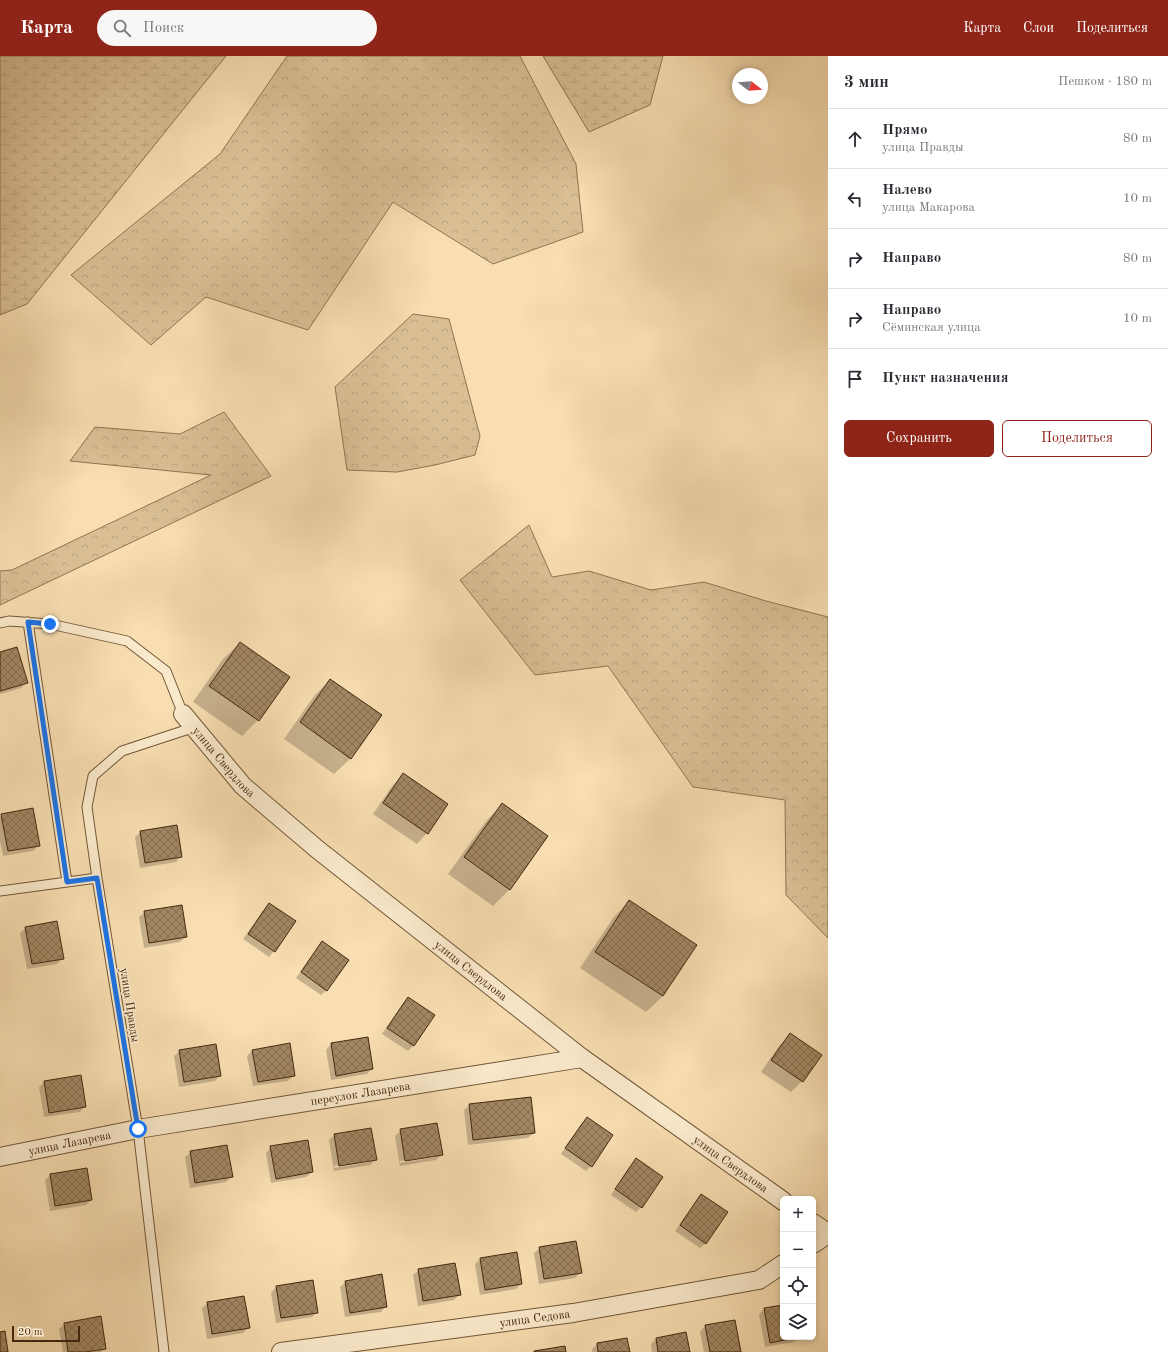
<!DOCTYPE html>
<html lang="ru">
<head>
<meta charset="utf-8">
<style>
  body { margin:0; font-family:"Old Standard TT",serif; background:#f7f7f7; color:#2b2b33 }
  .controls { position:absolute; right:12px; bottom:12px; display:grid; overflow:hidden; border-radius:6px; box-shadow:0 2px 6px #0003 }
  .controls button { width:36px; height:36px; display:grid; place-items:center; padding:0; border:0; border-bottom:1px solid #e1e1e2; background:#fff; color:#2b2b33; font:20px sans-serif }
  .compass { position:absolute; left:732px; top:12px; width:36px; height:36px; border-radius:50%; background:#fff; box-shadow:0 2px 6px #0003; rotate:107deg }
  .scale { position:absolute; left:12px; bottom:10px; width:68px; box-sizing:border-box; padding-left:4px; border:2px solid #45280e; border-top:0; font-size:11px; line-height:14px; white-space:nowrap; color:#45280e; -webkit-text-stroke:3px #faeacc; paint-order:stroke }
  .stop { position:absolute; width:12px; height:12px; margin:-9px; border:3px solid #1a73e8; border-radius:50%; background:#fff }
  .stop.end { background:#1a73e8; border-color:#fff; box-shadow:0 1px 4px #0008 }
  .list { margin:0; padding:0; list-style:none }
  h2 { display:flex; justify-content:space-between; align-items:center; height:52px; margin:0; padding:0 16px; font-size:17px }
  h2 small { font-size:13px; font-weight:400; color:#7c7c81 }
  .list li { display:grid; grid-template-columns:26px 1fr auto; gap:12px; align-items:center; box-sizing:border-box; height:60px; padding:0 16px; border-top:1px solid #e1e1e2 }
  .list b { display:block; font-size:15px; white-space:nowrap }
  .list p { margin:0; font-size:13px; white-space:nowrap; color:#7c7c81 }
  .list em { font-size:13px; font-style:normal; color:#7c7c81 }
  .actions { display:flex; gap:8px; padding:12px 16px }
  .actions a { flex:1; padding:9px 0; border:1px solid #8f2418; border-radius:6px; text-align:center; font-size:14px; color:#8f2418 }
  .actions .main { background:#8f2418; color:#fff }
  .icon { flex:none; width:22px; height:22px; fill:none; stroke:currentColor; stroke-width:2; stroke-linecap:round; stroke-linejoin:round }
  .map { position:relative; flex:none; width:828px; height:1296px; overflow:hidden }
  header { display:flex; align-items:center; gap:24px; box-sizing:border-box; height:56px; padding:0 20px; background:#8f2418; color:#fff }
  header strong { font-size:19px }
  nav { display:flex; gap:22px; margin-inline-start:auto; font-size:14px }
  .search { width:280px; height:36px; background:#f7f7f7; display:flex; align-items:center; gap:10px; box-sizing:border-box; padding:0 14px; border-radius:22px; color:#7c7c81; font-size:15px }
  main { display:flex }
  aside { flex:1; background:#fff }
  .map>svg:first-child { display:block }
  .forest { fill:url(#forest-crowns); stroke:#907452 }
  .wetland { fill:url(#wetland-marsh); stroke:#907452 }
  .shadow { fill:#0003; fill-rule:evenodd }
  .building { fill:url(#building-cross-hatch); stroke:#45280e }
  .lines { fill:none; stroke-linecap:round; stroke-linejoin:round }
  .lane-casing { stroke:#725637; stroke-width:11 }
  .street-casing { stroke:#725637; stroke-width:20 }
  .lane { stroke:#faeacc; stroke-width:9 }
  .street { stroke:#faeacc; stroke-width:18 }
  .route { stroke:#1a73e8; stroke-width:5 }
  .labels { text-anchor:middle; stroke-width:3; stroke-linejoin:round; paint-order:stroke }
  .street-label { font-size:12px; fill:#45280e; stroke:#faeacc }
</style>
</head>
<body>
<header>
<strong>Карта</strong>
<div class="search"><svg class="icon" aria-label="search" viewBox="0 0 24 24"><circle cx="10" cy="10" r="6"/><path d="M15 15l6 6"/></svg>Поиск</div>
<nav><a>Карта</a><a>Слои</a><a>Поделиться</a></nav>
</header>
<main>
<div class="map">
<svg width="828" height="1296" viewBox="0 0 828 1296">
  <defs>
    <pattern id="forest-crowns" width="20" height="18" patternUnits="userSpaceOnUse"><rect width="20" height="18" fill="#dabf95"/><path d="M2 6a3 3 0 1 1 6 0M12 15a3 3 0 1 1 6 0" fill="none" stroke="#bca47f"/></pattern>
    <pattern id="wetland-marsh" width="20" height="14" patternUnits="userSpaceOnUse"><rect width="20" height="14" fill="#dabf95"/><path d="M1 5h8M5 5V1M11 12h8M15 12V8" fill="none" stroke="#bca47f"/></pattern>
    <pattern id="building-cross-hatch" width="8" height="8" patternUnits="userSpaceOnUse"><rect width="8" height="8" fill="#a28763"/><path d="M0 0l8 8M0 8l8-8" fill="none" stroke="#866e50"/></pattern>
  </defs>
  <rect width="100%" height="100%" fill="#f8deb1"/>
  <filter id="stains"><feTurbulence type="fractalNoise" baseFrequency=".005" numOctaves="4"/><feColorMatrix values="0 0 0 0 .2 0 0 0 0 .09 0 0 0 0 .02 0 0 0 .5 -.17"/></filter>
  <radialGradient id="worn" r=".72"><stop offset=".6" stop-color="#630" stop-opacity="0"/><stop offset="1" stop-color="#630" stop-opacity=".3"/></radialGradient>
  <!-- forest -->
  <path class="forest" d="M 287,0 L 520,0 L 576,108 L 583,176 L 493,208 L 393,146 L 308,274 L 206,241 L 151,289 L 71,219 L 220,98 Z
    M 413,258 L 449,263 L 480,380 L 475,399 L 435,409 L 397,416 L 347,414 L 335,331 Z
    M 224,356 L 271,420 L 0,549 L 0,515 L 12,514 L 211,419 L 70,405 L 95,371 L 180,378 Z
    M 529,469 L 552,521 L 589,515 L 651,534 L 704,526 L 766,545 L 828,561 L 828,882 L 786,839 L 785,744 L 693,731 L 608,610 L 535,619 L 460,524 Z"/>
  <!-- wetland -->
  <path class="wetland" d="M 0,0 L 226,0 L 27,248 L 0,259 Z
    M 543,0 L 663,0 L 650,49 L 589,76 Z"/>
  <!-- shadow -->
  <path class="shadow" d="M 240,587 L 258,664 L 242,680 L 193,646 L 223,603 Z
    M 0,597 L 26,627 L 21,632 L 0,638 Z
    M 330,624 L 351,702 L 334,718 L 284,683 L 314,640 Z
    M 404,718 L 427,777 L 417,788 L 373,758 L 393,729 Z
    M 502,749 L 510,833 L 493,850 L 448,818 L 486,765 Z
    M 2,759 L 39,789 L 33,795 L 3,800 L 0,785 L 0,761 Z
    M 176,770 L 181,800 L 176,806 L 140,812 L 135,781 L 140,776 Z
    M 629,845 L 696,889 L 663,940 L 646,956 L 580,912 L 613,862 Z
    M 269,848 L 295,865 L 274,895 L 269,901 L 243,883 L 264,853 Z
    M 145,856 L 186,880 L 180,886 L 144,892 L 139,861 Z
    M 26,872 L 63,902 L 57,908 L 27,913 L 20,877 Z
    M 322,887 L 327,934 L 321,939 L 296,922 L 317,892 Z
    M 408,942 L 434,959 L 413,990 L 408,995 L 382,978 L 403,947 Z
    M 790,979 L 802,1025 L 791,1036 L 761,1016 L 779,990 Z
    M 367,982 L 372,1013 L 367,1018 L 331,1024 L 326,994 L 331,988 Z
    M 253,994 L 294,1019 L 288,1025 L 253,1030 L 247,1000 Z
    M 180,995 L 220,1019 L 215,1025 L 179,1031 L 174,1000 Z
    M 44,1026 L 85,1050 L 80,1056 L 44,1061 L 39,1031 Z
    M 470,1049 L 534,1077 L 528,1082 L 468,1089 L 464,1054 Z
    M 587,1062 L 591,1110 L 586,1115 L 561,1098 L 581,1068 Z
    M 401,1074 L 441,1099 L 436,1104 L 400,1110 L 395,1080 ZM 437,1099 L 437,1101 L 400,1107 L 400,1105 Z
    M 335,1079 L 375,1104 L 370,1109 L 334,1115 L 329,1084 ZM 371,1104 L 371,1106 L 334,1112 L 334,1110 Z
    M 271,1091 L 312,1116 L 306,1121 L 271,1127 L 266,1097 Z
    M 191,1096 L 231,1121 L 226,1126 L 190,1132 L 185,1101 Z
    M 636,1103 L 641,1151 L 636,1156 L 611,1139 L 631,1109 Z
    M 86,1113 L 91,1144 L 86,1149 L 50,1155 L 45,1124 L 50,1119 Z
    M 701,1139 L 706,1187 L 700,1192 L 675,1175 L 696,1145 Z
    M 540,1192 L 580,1217 L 575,1222 L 539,1228 L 534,1197 Z
    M 480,1203 L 521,1228 L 516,1233 L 480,1239 L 475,1208 Z
    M 419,1214 L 459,1239 L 454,1244 L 418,1250 L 413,1219 Z
    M 312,1226 L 317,1256 L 312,1261 L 276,1267 L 271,1237 L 276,1231 Z
    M 346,1226 L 386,1250 L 381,1256 L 345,1261 L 340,1231 Z
    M 208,1247 L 249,1271 L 243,1277 L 207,1283 L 202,1252 Z
    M 783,1250 L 783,1281 L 799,1281 L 794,1286 L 765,1291 L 759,1258 L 764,1253 Z
    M 64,1268 L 105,1292 L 101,1296 L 63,1296 L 59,1273 Z
    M 705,1270 L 740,1296 L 704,1296 L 700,1276 Z
    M 626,1283 L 629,1296 L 592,1296 L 592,1293 L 597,1288 Z
    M 656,1283 L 689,1296 L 652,1296 L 651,1288 Z"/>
  <!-- building -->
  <path class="building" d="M 240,586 L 290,621 L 259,665 L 209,630 Z
    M 17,591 L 28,627 L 0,635 L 0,596 Z
    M 330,623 L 382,659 L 351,703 L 300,666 Z
    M 403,717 L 448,748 L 428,778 L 383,747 Z
    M 502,747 L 548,780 L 510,834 L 464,801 Z
    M 33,752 L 40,790 L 8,795 L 1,758 Z
    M 177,769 L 182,801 L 145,807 L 140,775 Z
    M 629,844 L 697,889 L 663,940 L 595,896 Z
    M 269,847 L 296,865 L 275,896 L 248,878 Z
    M 182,849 L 187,881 L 149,887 L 144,855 Z
    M 57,865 L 64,903 L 32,908 L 25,871 Z
    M 322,885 L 349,904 L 327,935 L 301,916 Z
    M 408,941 L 435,959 L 414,990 L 387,972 Z
    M 790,977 L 822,999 L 803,1026 L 771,1004 Z
    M 368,981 L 373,1013 L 336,1020 L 331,987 Z
    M 290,987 L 295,1020 L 258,1026 L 252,994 Z
    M 216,988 L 221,1020 L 184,1026 L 179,994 Z
    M 81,1019 L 86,1051 L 49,1057 L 44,1025 Z
    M 531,1041 L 535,1077 L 473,1084 L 469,1048 Z
    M 587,1061 L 613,1079 L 592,1111 L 565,1092 Z
    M 437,1067 L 443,1099 L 405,1105 L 400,1073 Z
    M 371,1072 L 377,1104 L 339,1110 L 334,1078 Z
    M 308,1084 L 313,1116 L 276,1123 L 270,1090 Z
    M 227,1089 L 233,1121 L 195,1127 L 190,1095 Z
    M 636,1102 L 663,1121 L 642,1152 L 615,1133 Z
    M 87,1112 L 92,1144 L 55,1150 L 50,1118 Z
    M 701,1138 L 728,1156 L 706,1188 L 680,1169 Z
    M 576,1185 L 582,1217 L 544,1223 L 539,1191 Z
    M 517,1196 L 522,1228 L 485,1234 L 480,1202 Z
    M 455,1207 L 461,1239 L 423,1245 L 418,1213 Z
    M 382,1218 L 387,1251 L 350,1257 L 345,1225 Z
    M 313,1224 L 318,1257 L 281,1262 L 276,1230 Z
    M 244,1240 L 250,1272 L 212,1278 L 207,1246 Z
    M 783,1249 L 783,1281 L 800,1281 L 770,1287 L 764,1252 Z
    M 101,1260 L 106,1293 L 85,1296 L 68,1296 L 64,1267 Z
    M 735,1264 L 741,1296 L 710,1296 L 705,1269 Z
    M 5,1275 L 8,1296 L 0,1296 L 0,1276 Z
    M 686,1276 L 690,1296 L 658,1296 L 656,1282 Z
    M 627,1282 L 630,1296 L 598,1296 L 597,1287 Z
    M 565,1290 L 566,1296 L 534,1296 L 534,1295 Z"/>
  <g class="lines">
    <!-- lane casing -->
    <g class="lane-casing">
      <path id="lane" d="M 28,566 L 67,826
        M 0,567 L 9,565 L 50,568 L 127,585 L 166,615 L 183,658
        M 0,835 L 97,822
        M 164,1296 L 138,1073 L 97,822 L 87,751 L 93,720 L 122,695 L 195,671"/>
    </g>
    <!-- street casing -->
    <g class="street-casing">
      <g id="street">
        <path id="s1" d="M 183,658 L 243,730 L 317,793 L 582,1002 L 783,1145"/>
        <path id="s2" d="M 0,1101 L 138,1073 L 582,1002"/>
        <path d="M 813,1167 L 828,1177"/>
        <path d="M 813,1188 L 828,1178"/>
        <path id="s3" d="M 281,1296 L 573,1257 L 759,1224 L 783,1208"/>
      </g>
    </g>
    <!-- lane -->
    <use href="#lane" class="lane"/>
    <!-- street -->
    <use href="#street" class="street"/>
  </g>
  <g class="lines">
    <!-- route -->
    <path class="route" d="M 50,568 L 28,566 L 67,826 L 97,822 L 138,1073"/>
  </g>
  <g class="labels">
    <!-- street labels -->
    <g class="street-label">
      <text dy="4" stroke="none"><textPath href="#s1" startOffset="63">улица Свердлова</textPath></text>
      <text dy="4" stroke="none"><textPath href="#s1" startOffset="387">улица Свердлова</textPath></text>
      <text transform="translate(130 949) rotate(81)" y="4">улица Правды</text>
      <text dy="4" stroke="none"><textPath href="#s2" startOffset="366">переулок Лазарева</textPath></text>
      <text dy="4" stroke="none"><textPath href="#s2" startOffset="71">улица Лазарева</textPath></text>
      <text dy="4" stroke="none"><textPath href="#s1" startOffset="711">улица Свердлова</textPath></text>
      <text dy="4" stroke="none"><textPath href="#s3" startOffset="256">улица Седова</textPath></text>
    </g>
  </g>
  <rect width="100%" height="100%" filter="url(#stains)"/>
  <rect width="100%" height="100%" fill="url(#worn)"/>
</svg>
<div class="controls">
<button>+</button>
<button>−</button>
<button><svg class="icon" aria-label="locate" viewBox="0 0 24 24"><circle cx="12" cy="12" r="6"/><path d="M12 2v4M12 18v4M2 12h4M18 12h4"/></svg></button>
<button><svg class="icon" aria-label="layers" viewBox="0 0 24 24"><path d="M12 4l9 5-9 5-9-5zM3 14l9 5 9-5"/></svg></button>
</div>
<svg class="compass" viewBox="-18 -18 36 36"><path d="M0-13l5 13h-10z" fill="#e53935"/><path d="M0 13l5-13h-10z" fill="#7c7c81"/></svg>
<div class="scale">20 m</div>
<div class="stop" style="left:138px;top:1073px"></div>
<div class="stop end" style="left:50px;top:568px"></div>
</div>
<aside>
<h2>3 мин<small>Пешком · 180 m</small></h2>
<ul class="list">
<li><svg class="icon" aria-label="ahead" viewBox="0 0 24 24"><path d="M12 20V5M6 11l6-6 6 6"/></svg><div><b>Прямо</b><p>улица Правды</p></div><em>80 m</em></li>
<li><svg class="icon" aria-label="left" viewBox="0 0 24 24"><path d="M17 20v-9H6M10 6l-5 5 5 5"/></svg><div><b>Налево</b><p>улица Макарова</p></div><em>10 m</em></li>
<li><svg class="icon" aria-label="right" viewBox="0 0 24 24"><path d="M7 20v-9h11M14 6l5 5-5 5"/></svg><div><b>Направо</b></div><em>80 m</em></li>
<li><svg class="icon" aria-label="right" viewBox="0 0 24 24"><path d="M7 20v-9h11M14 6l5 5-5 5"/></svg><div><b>Направо</b><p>Сёминская улица</p></div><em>10 m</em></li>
<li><svg class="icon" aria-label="arrive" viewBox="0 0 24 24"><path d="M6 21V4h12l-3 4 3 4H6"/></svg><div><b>Пункт назначения</b></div></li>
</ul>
<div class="actions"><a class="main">Сохранить</a><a>Поделиться</a></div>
</aside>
</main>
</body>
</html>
